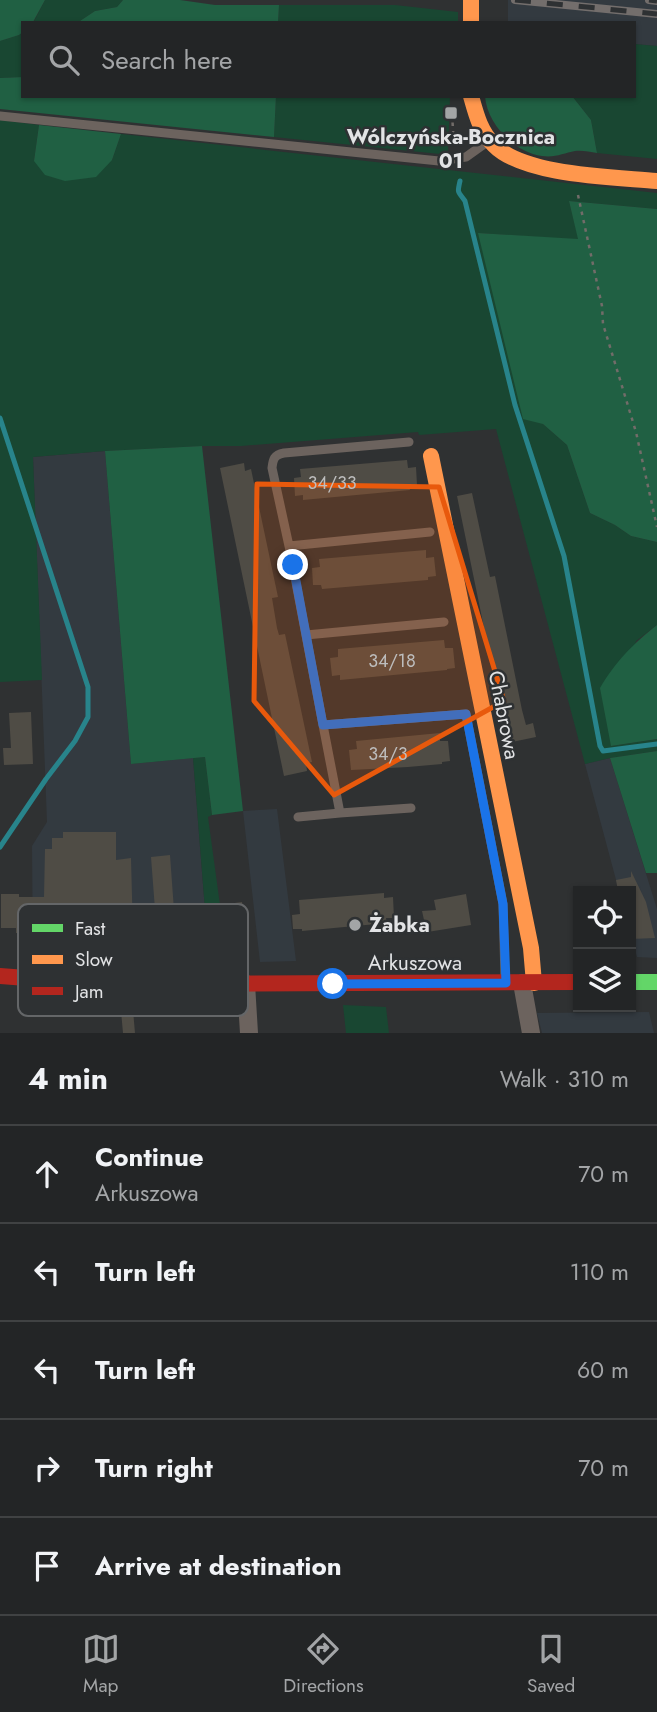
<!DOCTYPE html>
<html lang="en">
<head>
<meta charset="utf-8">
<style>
  body { margin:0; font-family:Jost,sans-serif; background:#2f3132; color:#f1f3f6 }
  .controls { position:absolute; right:21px; bottom:21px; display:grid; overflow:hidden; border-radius:0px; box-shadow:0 2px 5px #0004 }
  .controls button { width:63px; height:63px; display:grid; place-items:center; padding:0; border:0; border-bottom:2px solid #404243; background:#232526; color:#f1f3f6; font:35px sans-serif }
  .stop { position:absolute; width:21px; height:21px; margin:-16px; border:5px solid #1a73e8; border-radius:50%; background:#fff }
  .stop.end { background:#1a73e8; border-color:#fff; box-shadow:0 2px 7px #0008 }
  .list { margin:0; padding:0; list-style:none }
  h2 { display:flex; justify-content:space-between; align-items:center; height:91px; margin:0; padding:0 28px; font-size:30px }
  h2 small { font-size:23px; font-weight:400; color:#a3a5a7 }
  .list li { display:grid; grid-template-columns:46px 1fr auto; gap:21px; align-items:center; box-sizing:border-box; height:98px; padding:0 28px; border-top:2px solid #404243 }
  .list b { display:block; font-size:26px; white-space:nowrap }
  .list p { margin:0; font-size:23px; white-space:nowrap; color:#a3a5a7 }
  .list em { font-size:23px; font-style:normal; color:#a3a5a7 }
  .icon { flex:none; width:38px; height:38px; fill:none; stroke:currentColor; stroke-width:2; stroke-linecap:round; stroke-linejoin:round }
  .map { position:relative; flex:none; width:657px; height:1033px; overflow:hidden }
  .search { position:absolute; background:#232526; box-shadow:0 2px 5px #0004; left:21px; right:21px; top:21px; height:77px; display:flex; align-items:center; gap:18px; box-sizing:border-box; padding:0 24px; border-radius:0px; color:#a3a5a7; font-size:26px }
  .sheet { height:581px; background:#232526 }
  nav { display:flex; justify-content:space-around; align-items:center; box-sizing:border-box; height:98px; border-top:2px solid #404243; background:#232526; font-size:19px; color:#a3a5a7 }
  nav a { display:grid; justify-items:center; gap:4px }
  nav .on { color:#a3a5a6 }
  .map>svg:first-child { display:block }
  .built { fill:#333a40 }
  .green { fill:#194732 }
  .forest { fill:#206043 }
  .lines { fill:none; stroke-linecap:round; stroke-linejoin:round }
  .stream { stroke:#28848b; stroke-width:5 }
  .building { fill:#4f4c45 }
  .path { stroke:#726c69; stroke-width:2.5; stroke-dasharray:3.5 5; stroke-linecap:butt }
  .lane { stroke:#6c635e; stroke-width:9 }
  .street { stroke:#6c635e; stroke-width:18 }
  .fast { stroke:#63d668; stroke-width:16 }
  .slow { stroke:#ff974d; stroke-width:16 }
  .jam { stroke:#b3261e; stroke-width:16 }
  .rail-casing { stroke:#736e6c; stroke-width:8 }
  .rail { stroke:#2e3133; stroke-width:5; stroke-dasharray:16; stroke-linecap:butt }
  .route { stroke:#1a73e8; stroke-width:9 }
  .marked { fill:#e8590c; fill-opacity:0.2; stroke:#e8590c; stroke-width:5; stroke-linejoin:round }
  .poi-dot { fill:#a3a5a6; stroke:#2e3133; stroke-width:2.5 }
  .labels { text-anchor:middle; stroke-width:5; stroke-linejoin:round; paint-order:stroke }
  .number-label { font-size:18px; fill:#bdbdbd }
  .poi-label { font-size:21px; font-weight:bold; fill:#e2e3e5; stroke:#2e3133 }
  .street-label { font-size:21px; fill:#e2e3e5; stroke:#2e3133 }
  .key { fill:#2e3133; stroke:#646668; stroke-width:2 }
  .key-label { font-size:19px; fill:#e2e3e5 }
</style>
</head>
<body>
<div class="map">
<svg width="657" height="1033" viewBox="0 0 657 1033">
  <rect width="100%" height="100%" fill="#2f3132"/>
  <!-- built -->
  <path class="built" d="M 508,0 L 657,0 L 657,46 L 634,44 L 634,23 L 508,23 Z
    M 105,451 L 131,764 L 193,758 L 209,960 L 91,962 L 59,961 L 58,958 L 33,958 L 32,846 L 47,822 L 33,457 Z
    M 610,758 L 657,909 L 657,958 L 637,957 L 631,935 L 631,891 L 619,891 L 585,764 Z
    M 277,809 L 296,961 L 260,962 L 243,811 Z
    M 649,1012 L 654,1033 L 542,1033 L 537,1013 Z"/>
  <!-- green -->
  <path class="green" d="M 45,0 L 123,0 L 117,7 L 95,11 L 77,23 L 33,23 Z
    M 279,5 L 395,5 L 458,12 L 458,23 L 278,23 Z
    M 23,32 L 23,77 L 0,78 L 0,41 L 19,35 Z
    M 634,44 L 657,46 L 657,159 L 597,153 L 591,120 L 572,96 L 634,96 Z
    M 276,96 L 450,96 L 448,153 L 440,154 L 274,137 Z
    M 0,120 L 39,125 L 34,161 L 112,160 L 121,134 L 657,193 L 657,209 L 569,201 L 579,240 L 479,233 L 543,424 L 567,445 L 590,513 L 615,525 L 631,536 L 657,542 L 657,625 L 636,641 L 611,746 L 657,739 L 657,751 L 610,758 L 585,764 L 496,429 L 419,435 L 418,432 L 241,446 L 202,446 L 105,451 L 33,457 L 42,680 L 0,682 Z
    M 205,757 L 212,815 L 208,817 L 220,905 L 225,960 L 209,960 L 193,758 Z
    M 343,1005 L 386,1007 L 389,1033 L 346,1033 Z"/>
  <!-- forest -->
  <path class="forest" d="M 0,0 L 45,0 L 33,22 L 23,23 L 23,32 L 19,35 L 0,41 Z
    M 123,0 L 180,0 L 215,5 L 279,5 L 278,23 L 77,23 L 95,11 L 117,7 Z
    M 23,77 L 23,96 L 276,96 L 274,137 L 0,109 L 0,78 Z
    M 485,96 L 572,96 L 591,120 L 597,153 C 590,152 582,150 575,151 C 564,153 555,158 542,156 C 514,152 487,124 485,96 Z
    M 39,125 L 121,134 L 112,160 L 96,177 L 65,181 L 45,175 L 34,161 Z
    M 569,201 L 657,209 L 657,542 L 631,536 L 615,525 L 590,513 L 567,445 L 543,424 L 523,419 L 478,233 L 578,239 Z
    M 202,446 L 243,811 L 212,815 L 205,757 L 131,764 L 105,451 Z
    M 657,625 L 657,739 L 611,746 L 600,688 C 616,661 633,644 657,625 Z
    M 657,751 L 657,873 L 646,873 L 610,758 Z"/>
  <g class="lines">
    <!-- stream -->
    <path class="stream" d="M 460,181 C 457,194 458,191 465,201 L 515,405 L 564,556 L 600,746 L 603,751 L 657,744
      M 0,418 L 88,687 L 88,717 L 75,741 L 46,779 L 0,847"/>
  </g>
  <!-- building -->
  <path class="building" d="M 407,460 L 408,468 L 416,467 L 417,485 L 409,485 L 410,490 L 303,500 L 303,495 L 295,496 L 294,478 L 301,477 L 300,469 Z
    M 244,463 L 245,471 L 251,469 L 278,597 L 272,598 L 277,628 L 279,635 L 285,634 L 312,762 L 306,763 L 307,771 L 284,776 L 220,468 Z
    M 472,493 L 490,577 L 495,576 L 522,710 L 526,725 L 533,723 L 536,737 L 512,742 L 509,729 L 505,730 L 457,496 Z
    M 426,550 L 426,558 L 434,557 L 436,576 L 428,577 L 428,580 L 322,589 L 321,585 L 313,585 L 312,568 L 320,567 L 319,559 Z
    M 444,640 L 445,648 L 453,648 L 455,668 L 447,669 L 447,670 L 340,680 L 340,675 L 332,676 L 330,658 L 338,657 L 338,649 Z
    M 31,712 L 33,764 L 4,765 L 3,748 L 11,748 L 9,713 Z
    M 440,733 L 440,741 L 448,741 L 450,761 L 442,762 L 442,764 L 408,767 L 351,770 L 349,750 L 357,749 L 356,741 Z
    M 63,832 L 116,832 L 116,860 L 131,858 L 133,935 L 118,935 L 119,945 L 112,946 L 112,960 L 97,961 L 97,948 L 59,947 L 59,944 L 43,944 L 43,933 L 16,933 L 16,928 L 1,928 L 1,894 L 19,894 L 19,897 L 44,897 L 45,849 L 52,849 L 52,838 L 63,838 Z
    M 170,855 L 175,924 L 182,924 L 184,947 L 158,949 L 151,857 Z
    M 631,871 L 646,902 L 655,938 L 631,939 L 631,891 L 618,891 L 616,880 L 631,877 Z
    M 384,893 L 384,898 L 393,897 L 394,918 L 386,918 L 387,923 L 302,931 L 302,929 L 293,929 L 292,915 L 300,914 L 299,900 Z
    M 466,894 L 471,925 L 415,934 L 413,922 L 424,920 L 422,911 L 436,910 L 434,900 Z
    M 242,902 L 244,915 L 221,918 L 220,905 Z
    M 133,1010 L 135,1033 L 123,1033 L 121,1011 Z"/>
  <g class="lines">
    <!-- path -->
    <path class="path" d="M 452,114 L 454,145
      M 578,195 L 602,306 L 603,324 L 636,432 L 657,527"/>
    <!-- lane -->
    <path class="lane" d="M 0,116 L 439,161 L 466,157 L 487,142
      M 289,546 L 430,532
      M 306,635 L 444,622
      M 323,725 L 289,546 L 272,468 C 273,459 274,455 284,453 L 409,442
      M 411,808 L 340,813 L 323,725 L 466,714 L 503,904 L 505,979
      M 298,817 L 340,813"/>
    <!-- street -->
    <path class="street" d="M 522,983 L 531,1033
      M 246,984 L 249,1033"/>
    <!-- fast -->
    <path class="fast" d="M 631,982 L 657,982"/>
    <!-- slow -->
    <path class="slow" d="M 471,0 L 471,23
      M 471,96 C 476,114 480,131 494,145 C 524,176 615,177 657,181
      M 431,456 L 531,948 L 534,983"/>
    <!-- jam -->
    <path class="jam" d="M 0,976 L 91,983 L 177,984 L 578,982"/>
    <!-- rail casing -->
    <g class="rail-casing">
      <path id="rail" d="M 515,0 L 657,14
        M 649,0 L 657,1"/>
    </g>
    <!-- rail -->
    <use href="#rail" class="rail"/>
  </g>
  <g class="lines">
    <!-- route -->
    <path class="route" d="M 293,565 L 323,725 L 466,714 L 503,904 L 506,983 L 333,984"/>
  </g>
  <!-- marked area -->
  <path class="marked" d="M 257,484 L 439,487 L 504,701 L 334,795 L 254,701 Z"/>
  <!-- markers -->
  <g class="poi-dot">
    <rect x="444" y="106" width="14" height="14" rx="3.5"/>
    <circle cx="355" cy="925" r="7"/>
  </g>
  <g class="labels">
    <!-- number labels -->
    <g class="number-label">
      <text x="332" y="489">34/33</text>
      <text x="392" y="667">34/18</text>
      <text x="388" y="760">34/3</text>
    </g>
    <!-- poi labels -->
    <g class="poi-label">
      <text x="451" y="144">Wólczyńska-Bocznica<tspan x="451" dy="24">01</tspan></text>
      <text x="369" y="932" text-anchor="start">Żabka</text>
    </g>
    <!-- street labels -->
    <g class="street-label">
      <text transform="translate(504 715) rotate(79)" y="7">Chabrowa</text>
      <text x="415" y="970">Arkuszowa</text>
    </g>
  </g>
  <!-- legend -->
  <rect x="18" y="904" width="230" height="112" rx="10" class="key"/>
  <rect x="32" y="924" width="31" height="8" fill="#63d668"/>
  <rect x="32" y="955" width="31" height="9" fill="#ff974d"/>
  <rect x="32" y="987" width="31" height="8" fill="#b3261e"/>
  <g class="key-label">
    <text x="75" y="935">Fast</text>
    <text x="75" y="966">Slow</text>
    <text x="75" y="998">Jam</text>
  </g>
</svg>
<div class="controls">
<button><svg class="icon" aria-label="locate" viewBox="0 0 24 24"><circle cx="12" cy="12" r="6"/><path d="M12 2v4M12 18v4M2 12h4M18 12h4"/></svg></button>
<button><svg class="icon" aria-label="layers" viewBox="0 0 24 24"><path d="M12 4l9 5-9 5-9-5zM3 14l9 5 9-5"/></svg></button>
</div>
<div class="stop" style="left:333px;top:984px"></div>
<div class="stop end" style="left:293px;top:565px"></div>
<div class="search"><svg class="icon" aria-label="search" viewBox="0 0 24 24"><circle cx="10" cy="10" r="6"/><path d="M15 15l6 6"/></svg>Search here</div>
</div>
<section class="sheet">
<h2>4 min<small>Walk · 310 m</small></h2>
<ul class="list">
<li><svg class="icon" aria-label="ahead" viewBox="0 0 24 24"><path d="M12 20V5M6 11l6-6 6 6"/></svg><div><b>Continue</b><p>Arkuszowa</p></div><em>70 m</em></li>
<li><svg class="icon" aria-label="left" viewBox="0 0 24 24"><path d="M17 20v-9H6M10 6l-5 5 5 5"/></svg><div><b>Turn left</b></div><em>110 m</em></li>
<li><svg class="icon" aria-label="left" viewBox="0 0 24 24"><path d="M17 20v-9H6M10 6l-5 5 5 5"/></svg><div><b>Turn left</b></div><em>60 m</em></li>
<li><svg class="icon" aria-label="right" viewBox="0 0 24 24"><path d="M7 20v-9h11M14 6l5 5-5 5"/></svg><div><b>Turn right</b></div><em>70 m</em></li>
<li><svg class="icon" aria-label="arrive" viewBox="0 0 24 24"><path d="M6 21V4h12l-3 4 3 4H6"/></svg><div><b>Arrive at destination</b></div></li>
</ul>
</section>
<nav>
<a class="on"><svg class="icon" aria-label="map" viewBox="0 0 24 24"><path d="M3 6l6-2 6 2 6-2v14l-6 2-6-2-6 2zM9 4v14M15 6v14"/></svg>Map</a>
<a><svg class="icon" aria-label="directions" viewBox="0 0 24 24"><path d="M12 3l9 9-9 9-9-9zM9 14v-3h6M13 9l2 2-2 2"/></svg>Directions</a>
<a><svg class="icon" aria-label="saved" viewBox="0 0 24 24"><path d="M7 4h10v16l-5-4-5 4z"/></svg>Saved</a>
</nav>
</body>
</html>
